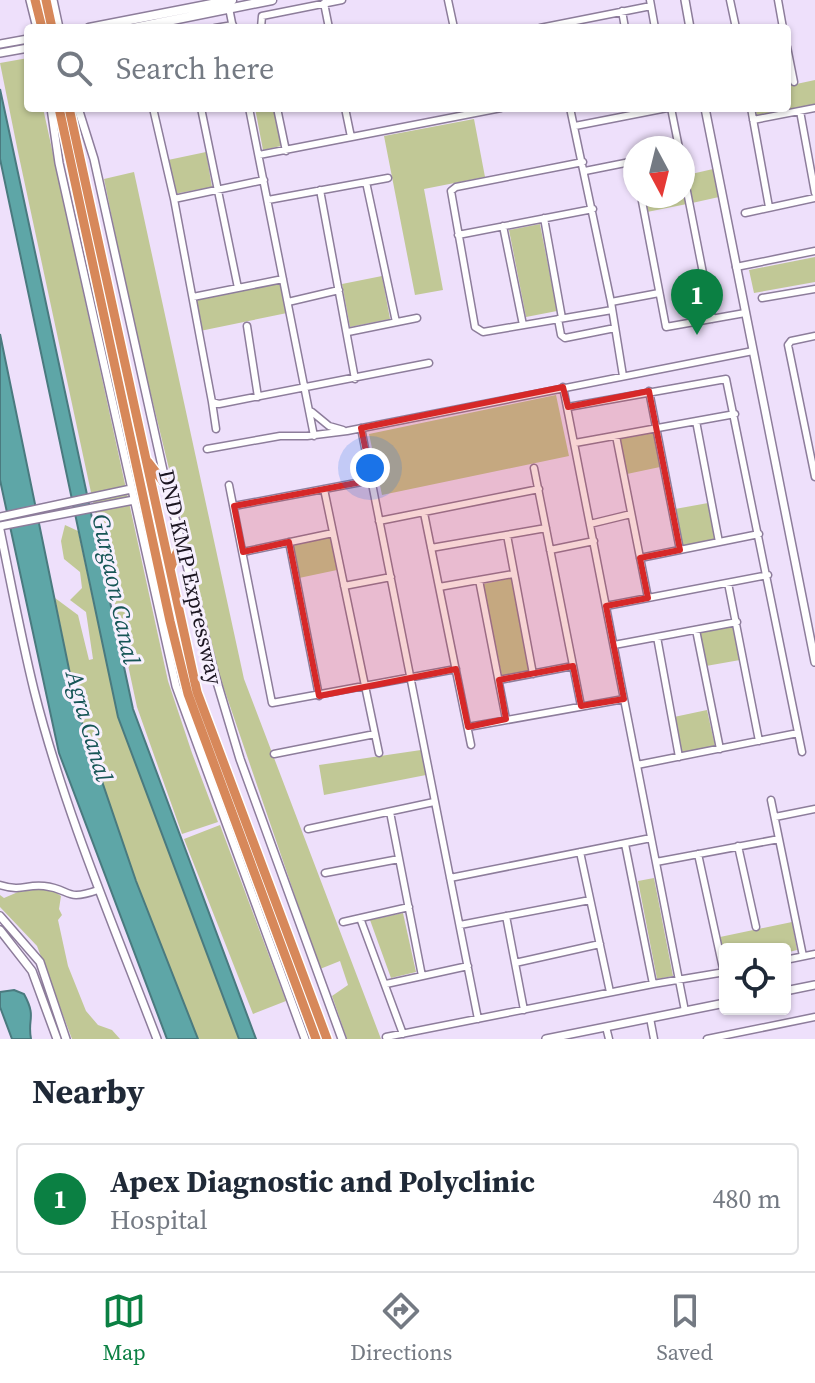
<!DOCTYPE html>
<html lang="en">
<head>
<meta charset="utf-8">
<style>
  body { margin:0; font-family:"Source Serif 4",serif; background:#f2f2f3; color:#1f2937 }
  .controls { position:absolute; right:24px; bottom:24px; display:grid; overflow:hidden; border-radius:8px; box-shadow:0 2px 6px #0004 }
  .controls button { width:72px; height:72px; display:grid; place-items:center; padding:0; border:0; border-bottom:2px solid #e0e1e3; background:#fff; color:#1f2937; font:40px sans-serif }
  .compass { position:absolute; left:623px; top:136px; width:72px; height:72px; border-radius:50%; background:#fff; box-shadow:0 2px 6px #0004; rotate:173deg }
  .you { position:absolute; left:370px; top:468px; width:28px; height:28px; margin:-20px; border:6px solid #fff; border-radius:50%; background:#1a73e8; box-shadow:0 0 0 12px #1a73e833 }
  .badge { display:grid; place-items:center; width:52px; height:52px; border-radius:50%; background:#0b8043; color:#fff; font-size:26px; font-weight:700 }
  .pin { position:absolute; translate:-50% -66px; filter:drop-shadow(0 2px 4px #0008) }
  .pin::after { content:''; position:absolute; top:42px; width:28px; height:24px; background:inherit; clip-path:polygon(0 0,100% 0,50% 100%) }
  .list { margin:0; padding:0; list-style:none }
  h2 { display:flex; justify-content:space-between; align-items:center; height:104px; margin:0; padding:0 32px; font-size:34px }
  h2 small { font-size:26px; font-weight:400; color:#747a83 }
  .list li { display:grid; grid-template-columns:52px 1fr auto; gap:24px; align-items:center; box-sizing:border-box; height:112px; margin:0 16px 16px; padding:0 16px; border:2px solid #e0e1e3; border-radius:8px }
  .list b { display:block; font-size:30px; white-space:nowrap }
  .list p { margin:0; font-size:26px; white-space:nowrap; color:#747a83 }
  .list em { font-size:26px; font-style:normal; color:#747a83 }
  .icon { flex:none; width:44px; height:44px; fill:none; stroke:currentColor; stroke-width:2; stroke-linecap:round; stroke-linejoin:round }
  .map { position:relative; flex:none; width:815px; height:1039px; overflow:hidden }
  .search { position:absolute; background:#fff; box-shadow:0 2px 6px #0004; left:24px; right:24px; top:24px; height:88px; display:flex; align-items:center; gap:20px; box-sizing:border-box; padding:0 28px; border-radius:8px; color:#747a83; font-size:30px }
  .sheet { height:232px; background:#fff }
  nav { display:flex; justify-content:space-around; align-items:center; box-sizing:border-box; height:112px; border-top:2px solid #e0e1e3; background:#fff; font-size:22px; color:#747a83 }
  nav a { display:grid; justify-items:center; gap:4px }
  nav .on { color:#0b8043 }
  .map>svg:first-child { display:block }
  .green { fill:#c1c896 }
  .water { fill:#5ea6a7; stroke:#4a7a7f; stroke-width:2 }
  .lines { fill:none; stroke-linecap:round; stroke-linejoin:round }
  .minor-casing { stroke:#8d7d9b; stroke-width:9 }
  .tertiary-casing { stroke:#8d7d9b; stroke-width:10 }
  .secondary-casing { stroke:#8d7d9b; stroke-width:11 }
  .trunk-casing { stroke:#fff; stroke-width:12 }
  .minor { stroke:#fff; stroke-width:6 }
  .tertiary { stroke:#fff; stroke-width:7 }
  .secondary { stroke:#fff; stroke-width:8 }
  .trunk { stroke:#d7885a; stroke-width:9 }
  .marked { fill:#d62828; fill-opacity:0.2; stroke:#d62828; stroke-width:6; stroke-linejoin:round }
  .labels { text-anchor:middle; stroke-width:6; stroke-linejoin:round; paint-order:stroke }
  .street-label { font-size:22px; fill:#1b1521; stroke:#f7f0fe }
  .water-label { font-size:24px; font-style:italic; fill:#165556; stroke:#f7f0fe }
</style>
</head>
<body>
<div class="map">
<svg width="815" height="1039" viewBox="0 0 815 1039">
  <rect width="100%" height="100%" fill="#eee0fb"/>
  <!-- green -->
  <path class="green" d="M 28,58 L 28,108 L 43,108 L 168,681 L 192,753 L 218,822 L 182,834 L 137,707 L 18,152 L 0,63 Z
    M 815,80 L 815,104 L 757,115 L 755,108 L 787,108 L 787,86 Z
    M 255,108 L 274,108 L 281,146 L 263,150 Z
    M 474,119 L 485,177 L 424,189 L 443,290 L 415,295 L 384,136 Z
    M 206,152 L 212,187 L 174,194 L 168,160 Z
    M 713,169 L 719,197 L 692,203 L 687,175 Z
    M 134,172 L 244,679 L 381,1039 L 347,1039 L 332,996 L 348,985 L 340,961 L 320,969 L 219,674 L 133,321 L 104,179 Z
    M 683,184 L 687,204 L 647,212 L 644,196 L 683,196 Z
    M 540,224 L 557,311 L 526,317 L 509,230 Z
    M 815,257 L 815,282 L 754,293 L 749,270 Z
    M 382,276 L 390,319 L 350,327 L 342,284 Z
    M 280,282 L 287,313 L 200,331 L 194,300 Z
    M 556,395 L 569,456 L 382,495 L 369,434 Z
    M 653,433 L 660,467 L 627,474 L 620,439 Z
    M 708,503 L 716,539 L 682,546 L 675,509 Z
    M 65,525 L 78,531 L 118,717 L 239,1039 L 198,1039 L 136,881 L 77,708 L 55,598 L 78,615 L 89,660 L 93,659 L 86,612 L 70,600 L 82,588 L 80,572 L 64,559 L 61,541 Z
    M 330,537 L 337,570 L 299,578 L 292,546 Z
    M 512,578 L 530,670 L 502,676 L 483,584 Z
    M 732,623 L 740,660 L 706,666 L 699,630 Z
    M 707,710 L 715,746 L 681,753 L 674,717 Z
    M 421,750 L 426,775 L 324,795 L 319,765 Z
    M 220,825 L 286,1001 L 253,1014 L 184,839 Z
    M 654,878 L 673,976 L 657,979 L 638,881 Z
    M 49,888 L 61,896 L 59,909 L 62,915 L 58,920 L 68,966 L 86,1011 L 98,1025 L 112,1030 L 120,1039 L 72,1039 L 37,946 L 0,907 L 0,895 L 4,898 L 18,892 Z
    M 403,913 L 416,972 L 391,978 L 370,920 Z
    M 792,922 L 797,950 L 785,953 L 785,949 L 725,949 L 725,964 L 720,937 Z"/>
  <!-- water -->
  <path class="water" d="M 0,89 L 133,709 L 256,1039 L 239,1039 L 118,717 L 0,159 Z
    M 0,334 L 77,708 L 136,881 L 198,1039 L 167,1039 L 59,753 L 0,480 Z
    M 14,990 L 24,994 C 37,1018 27,1018 31,1039 L 12,1039 L 0,1007 L 0,992 Z"/>
  <g class="lines">
    <!-- minor casing -->
    <g class="minor-casing">
      <path id="minor" d="M 448,0 L 454,28
        M 650,0 L 655,28
        M 730,0 L 736,28
        M 778,0 L 783,28
        M 324,3 L 329,28
        M 229,8 L 233,28
        M 622,11 L 625,28
        M 215,28 L 233,25
        M 261,28 L 262,16 L 342,0
        M 540,28 L 651,6
        M 787,47 L 794,82
        M 153,108 L 174,199 L 212,402 L 219,404 L 429,363
        M 201,108 L 238,288
        M 249,108 L 314,436
        M 277,108 L 286,151
        M 345,108 L 351,137
        M 570,108 L 611,302 L 623,376
        M 671,108 L 679,148
        M 751,108 L 769,207
        M 800,111 L 815,193
        M 753,120 L 815,108
        M 575,126 L 667,108
        M 259,155 L 501,108
        M 583,162 L 456,187 L 451,191 L 475,327 L 483,332 L 612,310
        M 585,171 L 635,161
        M 683,171 L 712,319
        M 366,182 L 396,322
        M 320,190 L 355,379
        M 641,196 L 666,327 L 745,313
        M 174,199 L 264,180
        M 268,200 L 388,178
        M 745,213 L 815,198
        M 544,218 L 562,318
        M 503,226 L 523,325
        M 458,235 L 593,209
        M 736,267 L 815,251
        M 193,297 L 283,279
        M 762,298 L 815,289
        M 288,302 L 339,290
        M 611,302 L 659,293
        M 558,319 L 561,335 L 565,338 L 615,328
        M 247,326 L 258,397
        M 348,332 L 417,318
        M 815,336 L 791,341 L 788,345 L 815,477
        M 563,387 L 685,1011
        M 649,391 L 680,550
        M 212,402 L 216,429
        M 568,407 L 726,379 L 802,752
        M 312,412 L 329,426 L 343,430
        M 696,421 L 719,542
        M 361,428 L 478,1019
        M 616,436 L 648,598
        M 575,443 L 735,414
        M 207,449 L 280,436 L 307,436 L 347,431 L 753,351
        M 534,468 L 581,706
        M 229,485 L 272,703 L 456,669
        M 324,489 L 379,753
        M 234,506 L 372,480
        M 424,513 L 471,745
        M 379,521 L 539,489
        M 590,524 L 631,514
        M 507,535 L 533,674
        M 289,542 L 319,696
        M 431,548 L 546,528
        M 550,550 L 594,541
        M 243,552 L 333,533
        M 640,558 L 759,534
        M 479,580 L 506,719
        M 728,583 L 759,741
        M 344,586 L 391,577
        M 439,587 L 513,574
        M 606,606 L 768,575
        M 696,630 L 720,749
        M 657,637 L 679,757
        M 614,645 L 737,622
        M 499,680 L 573,666
        M 468,727 L 624,699
        M 274,754 L 375,734
        M 637,765 L 798,733
        M 771,800 L 803,956
        M 390,812 L 422,976
        M 775,817 L 815,809
        M 308,829 L 434,802
        M 625,844 L 653,984
        M 738,846 L 756,927
        M 580,852 L 610,992
        M 698,854 L 724,973
        M 656,862 L 779,839
        M 325,873 L 399,859
        M 450,878 L 651,838
        M 0,885 C 23,892 25,884 44,886 C 72,889 64,902 98,890
        M 506,916 L 524,1010
        M 360,918 L 403,1034
        M 343,922 L 409,907
        M 460,925 L 590,900
        M 785,960 L 815,954
        M 515,963 L 600,944
        M 386,984 L 468,966
        M 650,1018 L 654,1039
        M 606,1027 L 609,1039
        M 386,1037 L 653,984 L 725,972
        M 707,1039 L 815,1017"/>
    </g>
    <!-- tertiary casing -->
    <g class="tertiary-casing">
      <path id="tertiary" d="M 30,0 L 37,28
        M 53,0 L 59,28
        M 685,0 L 690,28
        M 0,44 L 28,39
        M 0,53 L 28,48
        M 51,108 L 59,163 L 176,686 L 305,1039
        M 78,108 L 94,159 L 164,475 L 214,672 L 240,759 L 342,1039
        M 705,108 L 815,662
        M 0,517 L 131,489
        M 0,526 L 134,500
        M 0,530 C 11,583 21,637 34,690 C 64,810 113,924 157,1039
        M 0,916 L 40,962 L 66,1039
        M 0,930 L 32,971 L 57,1039
        M 785,991 L 815,985
        M 546,1039 L 725,1003"/>
    </g>
    <!-- secondary casing -->
    <g class="secondary-casing">
      <path id="secondary" d="M 89,28 L 232,0
        M 133,28 L 272,0"/>
    </g>
    <!-- trunk casing -->
    <g class="trunk-casing">
      <path id="trunk" d="M 35,0 L 42,28
        M 46,0 L 52,28
        M 59,108 L 170,621 L 188,694 L 316,1039
        M 69,108 L 197,692 L 327,1039
        M 148,462 L 168,488
        M 170,569 L 181,543"/>
    </g>
    <!-- minor -->
    <use href="#minor" class="minor"/>
    <!-- tertiary -->
    <use href="#tertiary" class="tertiary"/>
    <!-- secondary -->
    <use href="#secondary" class="secondary"/>
    <!-- trunk -->
    <use href="#trunk" class="trunk"/>
  </g>
  <!-- marked area -->
  <path class="marked" d="M 563,387 L 568,407 L 649,391 L 680,550 L 640,558 L 648,598 L 606,606 L 624,699 L 581,706 L 573,666 L 499,680 L 506,719 L 468,727 L 456,669 L 319,696 L 289,542 L 243,552 L 234,506 L 372,480 L 361,428 Z"/>
  <g class="labels">
    <!-- street labels -->
    <g class="street-label">
      <text transform="translate(191 577) rotate(77)" y="8">DND KMP Expressway</text>
    </g>
    <!-- water labels -->
    <g class="water-label">
      <text transform="translate(116 589) rotate(78)" y="8">Gurgaon Canal</text>
      <text transform="translate(89 726) rotate(74)" y="8">Agra Canal</text>
    </g>
  </g>
</svg>
<div class="controls">
<button><svg class="icon" aria-label="locate" viewBox="0 0 24 24"><circle cx="12" cy="12" r="6"/><path d="M12 2v4M12 18v4M2 12h4M18 12h4"/></svg></button>
</div>
<svg class="compass" viewBox="-18 -18 36 36"><path d="M0-13l5 13h-10z" fill="#e53935"/><path d="M0 13l5-13h-10z" fill="#747a83"/></svg>
<div class="you"></div>
<div class="pin badge" style="left:697px;top:335px">1</div>
<div class="search"><svg class="icon" aria-label="search" viewBox="0 0 24 24"><circle cx="10" cy="10" r="6"/><path d="M15 15l6 6"/></svg>Search here</div>
</div>
<section class="sheet">
<h2>Nearby<small></small></h2>
<ul class="list">
<li><span class="badge">1</span><div><b>Apex Diagnostic and Polyclinic</b><p>Hospital</p></div><em>480 m</em></li>
</ul>
</section>
<nav>
<a class="on"><svg class="icon" aria-label="map" viewBox="0 0 24 24"><path d="M3 6l6-2 6 2 6-2v14l-6 2-6-2-6 2zM9 4v14M15 6v14"/></svg>Map</a>
<a><svg class="icon" aria-label="directions" viewBox="0 0 24 24"><path d="M12 3l9 9-9 9-9-9zM9 14v-3h6M13 9l2 2-2 2"/></svg>Directions</a>
<a><svg class="icon" aria-label="saved" viewBox="0 0 24 24"><path d="M7 4h10v16l-5-4-5 4z"/></svg>Saved</a>
</nav>
</body>
</html>
